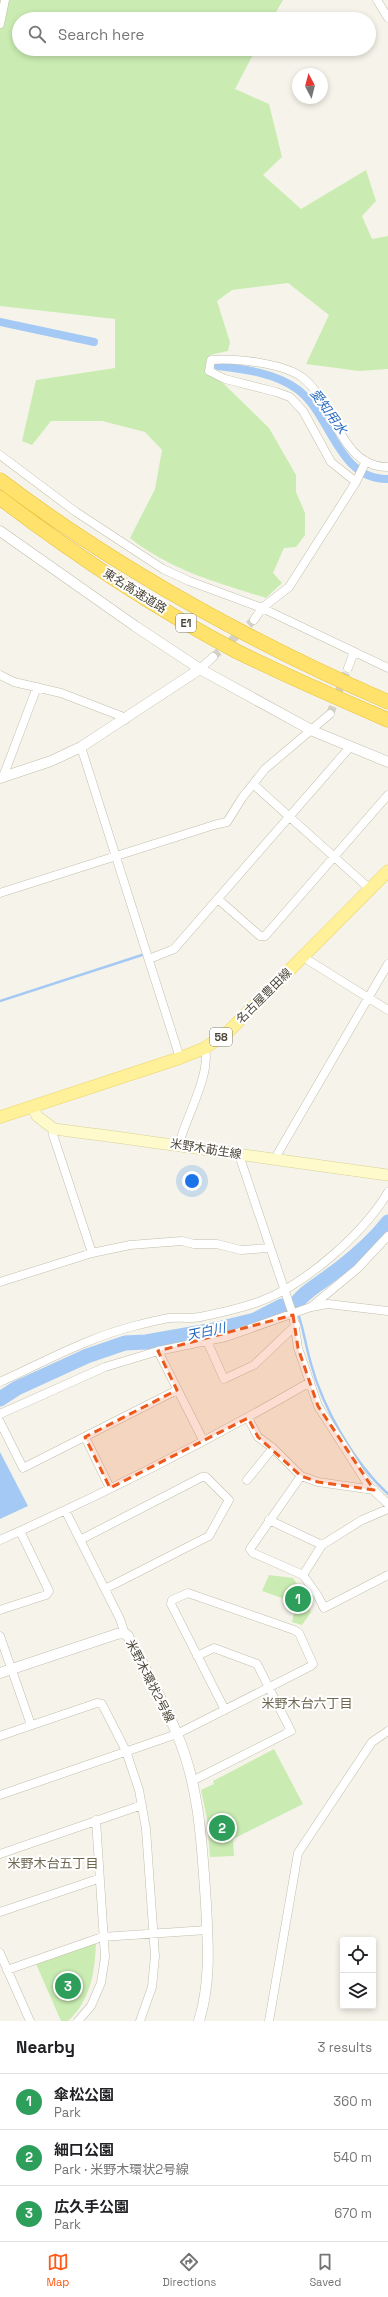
<!DOCTYPE html>
<html lang="en">
<head>
<meta charset="utf-8">
<style>
  body { margin:0; font-family:"Space Grotesk","Noto Sans JP",sans-serif; background:#f6f6f6; color:#202124 }
  .controls { position:absolute; right:12px; bottom:12px; display:grid; overflow:hidden; border-radius:4px; box-shadow:0 2px 6px #0003 }
  .controls button { width:36px; height:36px; display:grid; place-items:center; padding:0; border:0; border-bottom:1px solid #e0e0e0; background:#fff; color:#202124; font:20px sans-serif }
  .compass { position:absolute; left:292px; top:68px; width:36px; height:36px; border-radius:50%; background:#fff; box-shadow:0 2px 6px #0003; rotate:353deg }
  .you { position:absolute; left:192px; top:1181px; width:14px; height:14px; margin:-10px; border:3px solid #fff; border-radius:50%; background:#1a73e8; box-shadow:0 0 0 6px #1a73e833 }
  .badge { display:grid; place-items:center; width:26px; height:26px; border-radius:50%; background:#ff5a18; color:#fff; font-size:13px; font-weight:700 }
  .pin { position:absolute; translate:-50% -50%; border:2px solid #fff; box-shadow:0 1px 4px #0006 }
  .list { margin:0; padding:0; list-style:none }
  h2 { display:flex; justify-content:space-between; align-items:center; height:52px; margin:0; padding:0 16px; font-size:17px }
  h2 small { font-size:13px; font-weight:400; color:#757577 }
  .list li { display:grid; grid-template-columns:26px 1fr auto; gap:12px; align-items:center; box-sizing:border-box; height:56px; padding:0 16px; border-top:1px solid #e0e0e0 }
  .list b { display:block; font-size:15px; white-space:nowrap }
  .list p { margin:0; font-size:13px; white-space:nowrap; color:#757577 }
  .list em { font-size:13px; font-style:normal; color:#757577 }
  .icon { flex:none; width:22px; height:22px; fill:none; stroke:currentColor; stroke-width:2; stroke-linecap:round; stroke-linejoin:round }
  .map { position:relative; flex:none; width:388px; height:2021px; overflow:hidden }
  .search { position:absolute; background:#fff; box-shadow:0 2px 6px #0003; left:12px; right:12px; top:12px; height:44px; display:flex; align-items:center; gap:10px; box-sizing:border-box; padding:0 14px; border-radius:22px; color:#757577; font-size:15px }
  .sheet { height:220px; background:#fff }
  nav { display:flex; justify-content:space-around; align-items:center; box-sizing:border-box; height:56px; border-top:1px solid #e0e0e0; background:#fff; font-size:11px; color:#757577 }
  nav a { display:grid; justify-items:center; gap:2px }
  nav .on { color:#ff5a18 }
  .map>svg:first-child { display:block }
  .green { fill:#caecb2 }
  .water { fill:#a5c9f5 }
  .lines { fill:none; stroke-linecap:round; stroke-linejoin:round }
  .stream { stroke:#a5c9f5; stroke-width:2.5 }
  .canal { stroke:#a5c9f5; stroke-width:8 }
  .river { stroke:#a5c9f5; stroke-width:15 }
  .minor-tunnel { stroke:#d4d1c6; stroke-width:8; stroke-dasharray:8 4; stroke-linecap:butt }
  .minor-casing { stroke:#c2beac; stroke-width:9 }
  .tertiary-casing { stroke:#c2beac; stroke-width:11 }
  .secondary-casing { stroke:#d8d098; stroke-width:12 }
  .primary-casing { stroke:#ebd464; stroke-width:13 }
  .motorway-casing { stroke:#e6bd34; stroke-width:15 }
  .minor { stroke:#fff; stroke-width:8 }
  .tertiary { stroke:#fff; stroke-width:10 }
  .secondary { stroke:#fffacb; stroke-width:11 }
  .primary { stroke:#fff09a; stroke-width:12 }
  .motorway { stroke:#ffe26c; stroke-width:14 }
  .marked { fill:#ed581b; fill-opacity:0.2; stroke:#ed581b; stroke-width:3; stroke-dasharray:8 5; stroke-linejoin:round }
  .labels { text-anchor:middle; stroke-width:4; stroke-linejoin:round; paint-order:stroke }
  .shield { fill:#fff; stroke:#817e74; stroke-width:1 }
  .shield-label { font-size:11px; font-weight:bold; fill:#4b4638 }
  .street-label { font-size:12px; fill:#4b4638; stroke:#fff }
  .water-label { font-size:13px; font-style:italic; fill:#296bbe; stroke:#fff }
  .neighbourhood-label { font-size:13px; fill:#6e664e; stroke:#fff }
</style>
</head>
<body>
<div class="map">
<svg width="388" height="2021" viewBox="0 0 388 2021">
  <rect width="100%" height="100%" fill="#f6f4ea"/>
  <!-- green -->
  <path class="green" d="M 0,0 L 283,0 L 272,19 L 19,19 L 19,49 L 256,49 L 235,89 L 269,104 L 282,157 L 263,175 L 301,209 L 366,170 L 376,201 L 362,216 L 372,239 L 388,236 L 388,369 L 359,371 L 306,364 L 329,315 L 288,283 L 232,290 L 217,301 L 230,342 L 228,351 L 210,355 L 206,371 L 224,384 L 269,428 L 296,475 L 296,492 L 305,513 L 305,535 L 296,547 L 284,548 L 273,573 L 282,583 L 266,598 C 218,583 170,570 130,538 L 155,489 L 162,450 L 145,432 L 102,421 L 51,421 L 32,445 L 22,441 L 36,380 L 115,368 L 115,319 L 0,306 Z
    M 269,1575 L 293,1578 L 304,1594 L 308,1587 L 314,1597 L 307,1601 L 311,1612 L 302,1625 L 292,1622 L 296,1603 L 262,1591 Z
    M 274,1749 L 303,1804 L 233,1839 L 234,1856 L 210,1857 L 207,1819 L 201,1790 L 214,1784 L 213,1781 Z
    M 96,1942 C 95,1971 91,2000 68,2021 L 61,2021 L 36,1964 Z"/>
  <!-- water -->
  <path class="water" d="M 0,1452 L 28,1506 L 0,1519 Z"/>
  <g class="lines">
    <!-- stream -->
    <path class="stream" d="M 0,1001 L 142,955
      M 295,1305 C 303,1324 305,1344 311,1364 C 323,1408 354,1463 388,1494"/>
    <!-- canal -->
    <path class="canal" d="M 0,322 L 94,342
      M 218,366 C 244,369 275,373 297,389 C 331,413 337,480 388,479"/>
    <!-- river -->
    <path class="river" d="M 0,1399 L 17,1388 L 87,1356 L 125,1343 L 146,1342 L 214,1330 L 255,1320 L 282,1306 L 295,1305 C 304,1292 316,1286 328,1277 C 350,1261 371,1244 388,1222"/>
    <!-- minor-tunnel -->
    <path class="minor-tunnel" d="M 213,657 L 254,620
      M 330,714 L 348,668"/>
    <!-- minor casing -->
    <g class="minor-casing">
      <path id="minor" d="M 377,0 L 388,18
        M 0,24 L 5,0
        M 0,455 L 76,512 L 163,569 L 189,581 L 262,608 L 388,668
        M 356,482 L 331,462 L 303,411 L 290,397 L 276,392 L 225,379 L 209,371 L 211,360 C 235,358 284,363 303,378 C 334,402 340,467 388,467
        M 254,620 L 262,608 L 289,587 L 356,482 L 366,461
        M 348,668 L 354,652
        M 200,669 L 213,657
        M 0,675 L 14,682 L 61,693 L 121,716 L 125,720
        M 81,747 L 180,1058
        M 3,777 L 37,687
        M 253,784 L 370,889
        M 0,893 L 214,825 L 227,822 L 242,798 L 265,769 L 330,714
        M 218,899 L 260,936 L 265,936 L 388,795
        M 303,957 L 388,1010
        M 149,959 L 174,949 L 350,747
        M 54,1129 L 53,1135 L 92,1253
        M 179,1144 C 186,1117 211,1075 205,1048
        M 239,1155 L 293,1315 L 298,1348 L 318,1406 L 369,1486 L 388,1504
        M 276,1160 L 278,1153 L 388,964
        M 0,1282 L 92,1253 L 130,1245 L 182,1241 L 194,1244 L 217,1244 L 241,1250 L 269,1248
        M 311,1307 L 328,1304 L 388,1311
        M 207,1341 L 224,1379 L 254,1365 L 296,1325
        M 158,1351 L 203,1440
        M 0,1382 C 44,1362 87,1338 134,1326 C 146,1323 158,1320 169,1318 C 180,1317 190,1319 200,1317 C 220,1313 242,1308 261,1301 C 306,1284 364,1233 388,1192
        M 0,1414 L 105,1367 L 158,1351 L 226,1337 L 311,1307 L 357,1269 L 388,1236
        M 248,1418 L 258,1437 L 273,1448 L 301,1476 L 318,1482 L 374,1490
        M 0,1422 L 23,1468 L 177,1390
        M 85,1437 L 110,1488
        M 301,1476 L 250,1549 L 253,1553 L 303,1575 L 318,1596 L 324,1608 L 388,1575
        M 247,1480 L 273,1448
        M 65,1510 L 120,1619 L 125,1634
        M 269,1520 L 322,1545
        M 0,1540 C 106,1493 210,1440 310,1382
        M 80,1540 L 202,1477 L 206,1477 L 229,1500 L 209,1536 L 105,1589
        M 303,1575 L 322,1545 L 362,1520 L 388,1509
        M 0,1610 L 46,1595 L 49,1591 L 20,1531
        M 0,1636 L 31,1725
        M 0,1736 L 97,1703 L 102,1704 L 126,1751 L 139,1790 L 146,1829 L 155,1956 L 152,1987 L 140,2021
        M 192,1781 L 291,1731 L 257,1664 L 214,1648 L 197,1656
        M 0,1795 L 177,1734 L 311,1666 L 313,1664 L 299,1633 L 294,1630 L 188,1593 L 172,1600 L 171,1604 L 225,1710
        M 0,1854 L 142,1805
        M 0,1912 L 98,1879
        M 0,1953 L 30,2021
        M 7,1970 L 102,1937 L 207,1930
        M 78,2021 L 91,2006 L 101,1983 L 105,1957 L 96,1820
        M 269,2021 L 298,1853 L 372,1742 L 388,1731"/>
    </g>
    <!-- tertiary casing -->
    <g class="tertiary-casing">
      <path id="tertiary" d="M 0,531 L 135,626 L 200,669 L 313,731 L 388,762
        M 0,778 L 51,761 L 81,747 L 200,669
        M 0,1673 L 117,1634 L 124,1633 L 128,1636 C 145,1668 163,1700 177,1734 C 200,1788 202,1846 206,1904 C 208,1944 211,1982 199,2021"/>
    </g>
    <!-- secondary casing -->
    <g class="secondary-casing">
      <path id="secondary" d="M 33,1107 L 37,1116 L 54,1129 C 165,1143 276,1160 388,1175"/>
    </g>
    <!-- primary casing -->
    <g class="primary-casing">
      <path id="primary" d="M 0,1117 L 180,1058 L 205,1048 L 229,1031 L 388,871"/>
    </g>
    <!-- motorway casing -->
    <g class="motorway-casing">
      <path id="motorway" d="M 0,480 C 119,570 251,642 388,702
        M 0,498 C 75,555 153,607 236,651 C 286,676 337,698 388,720"/>
    </g>
    <!-- minor -->
    <use href="#minor" class="minor"/>
    <!-- tertiary -->
    <use href="#tertiary" class="tertiary"/>
    <!-- secondary -->
    <use href="#secondary" class="secondary"/>
    <!-- primary -->
    <use href="#primary" class="primary"/>
    <!-- motorway -->
    <use href="#motorway" class="motorway"/>
  </g>
  <!-- marked area -->
  <path class="marked" d="M 293,1315 L 298,1348 L 318,1406 L 374,1490 L 318,1482 L 301,1476 L 258,1437 L 248,1418 L 110,1488 L 85,1437 L 177,1390 L 158,1351 Z"/>
  <g class="labels">
    <!-- shield labels -->
    <g class="shield">
      <rect x="176" y="614" width="20" height="18" rx="3"/>
      <rect x="210" y="1028" width="22" height="18" rx="3"/>
    </g>
    <g class="shield-label">
      <text x="186" y="627">E1</text>
      <text x="221" y="1041">58</text>
    </g>
    <!-- street labels -->
    <g class="street-label">
      <text transform="translate(135 591) rotate(32)" y="4">東名高速道路</text>
      <text transform="translate(264 996) rotate(-45)" y="4">名古屋豊田線</text>
      <text transform="translate(206 1149) rotate(9)" y="4">米野木莇生線</text>
      <text transform="translate(150 1681) rotate(63)" y="4">米野木環状2号線</text>
    </g>
    <!-- water labels -->
    <g class="water-label">
      <text transform="translate(329 411) rotate(54)" y="5">愛知用水</text>
      <text transform="translate(206 1331) rotate(-12)" y="5">天白川</text>
    </g>
    <!-- neighbourhood labels -->
    <g class="neighbourhood-label">
      <text x="307" y="1708">米野木台六丁目</text>
      <text x="53" y="1868">米野木台五丁目</text>
    </g>
  </g>
</svg>
<div class="controls">
<button><svg class="icon" aria-label="locate" viewBox="0 0 24 24"><circle cx="12" cy="12" r="6"/><path d="M12 2v4M12 18v4M2 12h4M18 12h4"/></svg></button>
<button><svg class="icon" aria-label="layers" viewBox="0 0 24 24"><path d="M12 4l9 5-9 5-9-5zM3 14l9 5 9-5"/></svg></button>
</div>
<svg class="compass" viewBox="-18 -18 36 36"><path d="M0-13l5 13h-10z" fill="#e53935"/><path d="M0 13l5-13h-10z" fill="#757577"/></svg>
<div class="you"></div>
<div class="pin badge" style="left:298px;top:1599px;background:#2e9e5b">1</div>
<div class="pin badge" style="left:222px;top:1828px;background:#2e9e5b">2</div>
<div class="pin badge" style="left:68px;top:1986px;background:#2e9e5b">3</div>
<div class="search"><svg class="icon" aria-label="search" viewBox="0 0 24 24"><circle cx="10" cy="10" r="6"/><path d="M15 15l6 6"/></svg>Search here</div>
</div>
<section class="sheet">
<h2>Nearby<small>3 results</small></h2>
<ul class="list">
<li><span class="badge" style="background:#2e9e5b">1</span><div><b>傘松公園</b><p>Park</p></div><em>360 m</em></li>
<li><span class="badge" style="background:#2e9e5b">2</span><div><b>細口公園</b><p>Park · 米野木環状2号線</p></div><em>540 m</em></li>
<li><span class="badge" style="background:#2e9e5b">3</span><div><b>広久手公園</b><p>Park</p></div><em>670 m</em></li>
</ul>
</section>
<nav>
<a class="on"><svg class="icon" aria-label="map" viewBox="0 0 24 24"><path d="M3 6l6-2 6 2 6-2v14l-6 2-6-2-6 2zM9 4v14M15 6v14"/></svg>Map</a>
<a><svg class="icon" aria-label="directions" viewBox="0 0 24 24"><path d="M12 3l9 9-9 9-9-9zM9 14v-3h6M13 9l2 2-2 2"/></svg>Directions</a>
<a><svg class="icon" aria-label="saved" viewBox="0 0 24 24"><path d="M7 4h10v16l-5-4-5 4z"/></svg>Saved</a>
</nav>
</body>
</html>
